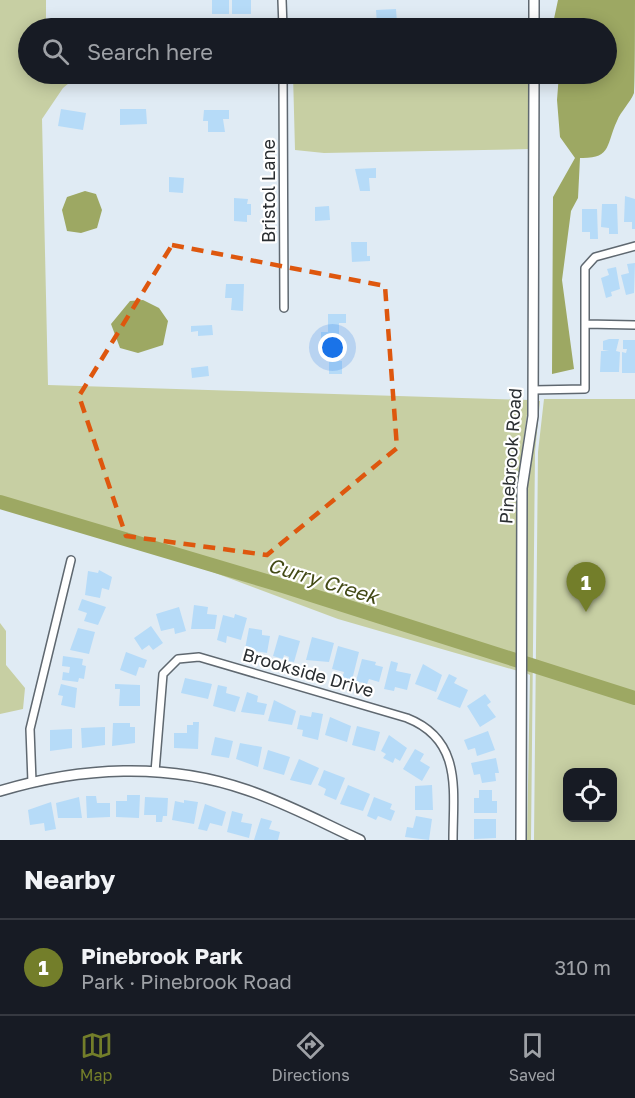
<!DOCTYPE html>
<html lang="en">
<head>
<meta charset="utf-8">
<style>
  body { margin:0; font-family:"Golos Text",sans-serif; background:#242831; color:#f1f3f6 }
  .controls { position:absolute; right:18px; bottom:18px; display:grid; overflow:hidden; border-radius:12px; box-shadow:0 3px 15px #0003 }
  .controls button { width:54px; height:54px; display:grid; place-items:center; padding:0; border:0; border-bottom:2px solid #363941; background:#171b24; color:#f1f3f6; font:30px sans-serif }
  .you { position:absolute; left:333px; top:348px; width:21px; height:21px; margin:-15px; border:4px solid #fff; border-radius:50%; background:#1a73e8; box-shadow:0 0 0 9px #1a73e833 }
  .badge { display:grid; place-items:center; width:39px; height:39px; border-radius:50%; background:#737e2a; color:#fff; font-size:20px; font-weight:700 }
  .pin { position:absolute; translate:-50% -50px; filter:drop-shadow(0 2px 3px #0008) }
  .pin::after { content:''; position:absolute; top:32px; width:21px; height:18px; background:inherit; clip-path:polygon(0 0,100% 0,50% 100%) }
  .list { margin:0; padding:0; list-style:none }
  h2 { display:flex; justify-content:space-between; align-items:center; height:78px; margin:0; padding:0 24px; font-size:26px }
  h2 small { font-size:20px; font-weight:400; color:#9ea1a6 }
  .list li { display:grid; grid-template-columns:39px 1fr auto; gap:18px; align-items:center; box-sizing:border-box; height:96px; padding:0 24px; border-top:2px solid #363941 }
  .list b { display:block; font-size:22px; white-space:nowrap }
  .list p { margin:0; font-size:20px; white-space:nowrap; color:#9ea1a6 }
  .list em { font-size:20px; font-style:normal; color:#9ea1a6 }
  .icon { flex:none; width:33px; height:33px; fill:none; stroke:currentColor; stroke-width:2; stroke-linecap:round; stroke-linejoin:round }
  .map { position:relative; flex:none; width:635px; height:840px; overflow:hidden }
  .search { position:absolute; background:#171b24; box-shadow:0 3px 15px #0003; left:18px; right:18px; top:18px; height:66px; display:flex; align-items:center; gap:15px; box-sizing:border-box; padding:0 21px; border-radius:33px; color:#9ea1a6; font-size:22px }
  .sheet { height:174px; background:#171b24 }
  nav { display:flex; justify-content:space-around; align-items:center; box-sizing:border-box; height:84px; border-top:2px solid #363941; background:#171b24; font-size:16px; color:#9ea1a6 }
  nav a { display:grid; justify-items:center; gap:3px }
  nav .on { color:#737e2a }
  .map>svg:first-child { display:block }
  .green { fill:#c7cfa3; fill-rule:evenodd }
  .water { fill:#9da863 }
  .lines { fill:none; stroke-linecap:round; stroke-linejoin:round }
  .river { stroke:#9da863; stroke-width:14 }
  .building { fill:#b6dbf8 }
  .street-casing { stroke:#5f6870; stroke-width:10 }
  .secondary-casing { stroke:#5f6870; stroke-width:12 }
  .street { stroke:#fff; stroke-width:7 }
  .secondary { stroke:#fff; stroke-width:9 }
  .marked { fill:none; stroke:#de570e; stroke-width:4.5; stroke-dasharray:12 8; stroke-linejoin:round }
  .labels { text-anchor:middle; stroke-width:4.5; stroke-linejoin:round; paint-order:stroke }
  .street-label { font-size:18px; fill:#2a2e31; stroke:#fff }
  .water-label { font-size:20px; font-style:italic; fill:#424915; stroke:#fff }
</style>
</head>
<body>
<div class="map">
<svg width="635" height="840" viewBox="0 0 635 840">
  <rect width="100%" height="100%" fill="#e0ebf4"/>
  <!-- green -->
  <path class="green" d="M 0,0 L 46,0 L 46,28 L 28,28 L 28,74 L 80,74 L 63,88 L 42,119 L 48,385 L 529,400 L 518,479 L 518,671 L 338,619 L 175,558 L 0,506 Z
    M 293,74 L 530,74 L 530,149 L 324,153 L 295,150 Z
    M 544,399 L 635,399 L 635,840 L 534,840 L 538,452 ZM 568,772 L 612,772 L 612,818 L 568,818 Z
    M 537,401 L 540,401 L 535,452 L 531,840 L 527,840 L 530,675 L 526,673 L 527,479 L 536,427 Z
    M 0,623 L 6,631 L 6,665 L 25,688 L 23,709 L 0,714 Z"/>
  <!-- water -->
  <path class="water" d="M 558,0 L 635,0 C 635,17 635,81 634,93 C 630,103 621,111 617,121 C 606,144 612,159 580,158 L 578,198 L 571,211 L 562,280 L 574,369 L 552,374 L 553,197 L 575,158 L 560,137 L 557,100 L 559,74 L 606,74 L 606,28 L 552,28 Z
    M 85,191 L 96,194 L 102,210 L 97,228 L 81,233 L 67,231 L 62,210 L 67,197 Z
    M 143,300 L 159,308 L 168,321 L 163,345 L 138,353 L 120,348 L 111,324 L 130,301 Z"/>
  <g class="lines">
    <!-- river -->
    <path class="river" d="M 0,502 L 283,586 L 635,698"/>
  </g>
  <!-- building -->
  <path class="building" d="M 212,0 L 229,0 L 229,14 L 212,14 Z
    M 232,0 L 251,0 L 251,14 L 232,14 Z
    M 396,9 L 397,23 L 377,24 L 376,10 Z
    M 61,109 L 86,113 L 83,130 L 58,126 Z
    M 120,109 L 146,109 L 147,124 L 120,125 Z
    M 204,110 L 229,110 L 229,119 L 223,119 L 225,132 L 208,132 L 208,121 L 203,121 Z
    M 376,168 L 376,178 L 369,178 L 370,191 L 360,191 L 355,169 Z
    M 169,177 L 184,178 L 183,193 L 169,192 Z
    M 625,196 L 635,199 L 635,229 L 632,229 L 632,222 L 624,222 Z
    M 234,198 L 248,199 L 247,204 L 251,204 L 251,215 L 247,215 L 247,222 L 234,221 Z
    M 602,204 L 617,204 L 618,234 L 609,234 L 609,228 L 601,227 Z
    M 329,206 L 330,220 L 315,221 L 315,207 Z
    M 582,209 L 597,209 L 598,239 L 590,239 L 590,232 L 582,232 Z
    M 351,242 L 367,242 L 367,256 L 370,256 L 370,261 L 352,262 Z
    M 635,263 L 634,293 L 626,295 L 621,275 L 629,273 L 627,264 Z
    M 616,267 L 620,289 L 611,292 L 612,296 L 606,298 L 601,278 L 609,275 L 607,269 Z
    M 226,284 L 244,284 L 243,311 L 231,310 L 232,298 L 225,298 Z
    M 328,314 L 346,314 L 346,323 L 339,323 L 339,343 L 321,343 L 321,332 L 328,332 Z
    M 212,325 L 213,335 L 198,336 L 198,331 L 191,332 L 191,326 Z
    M 609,339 L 619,339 L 616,351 L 620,352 L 619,372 L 600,372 L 601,351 L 609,351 L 603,350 L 603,341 Z
    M 623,340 L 635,340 L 635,373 L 622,373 L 622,352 L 626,353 L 627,349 L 623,349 Z
    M 329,360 L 342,361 L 342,374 L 329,374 Z
    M 208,366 L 209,376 L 192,378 L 191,368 Z
    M 99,570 L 112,577 L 109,590 L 102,588 L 100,598 L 85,595 L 88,571 L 98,573 Z
    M 82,599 L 106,607 L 98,625 L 84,621 L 87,613 L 78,610 Z
    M 194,605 L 208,607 L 207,614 L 217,615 L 215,629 L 191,629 Z
    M 179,607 L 186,631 L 175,634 L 174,628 L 161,631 L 156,614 Z
    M 235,614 L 247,618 L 241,640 L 227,636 L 226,643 L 217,640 L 223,615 L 234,618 Z
    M 151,626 L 163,643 L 153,650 L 149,645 L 142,650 L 134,638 Z
    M 78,628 L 95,632 L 89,654 L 70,650 Z
    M 249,628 L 262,630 L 262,635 L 270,636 L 267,653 L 245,649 Z
    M 279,635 L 300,641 L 294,662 L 288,661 L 289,657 L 284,655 L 283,659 L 273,656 Z
    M 312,637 L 334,643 L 329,662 L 306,660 Z
    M 338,646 L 359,652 L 352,680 L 342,678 L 344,672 L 332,669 Z
    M 126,652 L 147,660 L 144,668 L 139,667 L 136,676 L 120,670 Z
    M 63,656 L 83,659 L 82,665 L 86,666 L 84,679 L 79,678 L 78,682 L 62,680 L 63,672 L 69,673 L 70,667 L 62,666 Z
    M 362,659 L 376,662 L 375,665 L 383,667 L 379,682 L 369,679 L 367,684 L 356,681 Z
    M 391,661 L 398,663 L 396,671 L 411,674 L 407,690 L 395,687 L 394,691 L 384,689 Z
    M 423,664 L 442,675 L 436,692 L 415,684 Z
    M 449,674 L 457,678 L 454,683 L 468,690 L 460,708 L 437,699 Z
    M 185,678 L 212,684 L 208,699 L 181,693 Z
    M 61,684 L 77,688 L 75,708 L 61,705 L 63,696 L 58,695 Z
    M 115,684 L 140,685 L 140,706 L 119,706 L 120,689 L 115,689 Z
    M 218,685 L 227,687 L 226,693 L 240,697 L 235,712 L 213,706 Z
    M 247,692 L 258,696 L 257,702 L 267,704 L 264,715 L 241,712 Z
    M 485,694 L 491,702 L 487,705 L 496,717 L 480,727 L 467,706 Z
    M 274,700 L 296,711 L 292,725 L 268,721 Z
    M 312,712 L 323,714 L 318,740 L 302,736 L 303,730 L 297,729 L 300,715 L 311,717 Z
    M 330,717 L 351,726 L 347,742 L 325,735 Z
    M 193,722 L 199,722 L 198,749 L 174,748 L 174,733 L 187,733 L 187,725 L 193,725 Z
    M 113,723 L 130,723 L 130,727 L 135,727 L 135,743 L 112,746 Z
    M 357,726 L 380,732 L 375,751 L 352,745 Z
    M 105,727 L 105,745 L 82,748 L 81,728 Z
    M 72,729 L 72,748 L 50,751 L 50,730 Z
    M 488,731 L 495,750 L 477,756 L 475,748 L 468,750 L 464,740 Z
    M 389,735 L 407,748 L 400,761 L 395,758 L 393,763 L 383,758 L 386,754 L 381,751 Z
    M 215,737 L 233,741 L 229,758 L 211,755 Z
    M 240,743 L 262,747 L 258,767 L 236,759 Z
    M 415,749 L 424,754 L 420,761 L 430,767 L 422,781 L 403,769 Z
    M 268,750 L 290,757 L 284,775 L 263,769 Z
    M 496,758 L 499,773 L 495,773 L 496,781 L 482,783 L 480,774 L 474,775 L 471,763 Z
    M 299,759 L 319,768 L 311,785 L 290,780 Z
    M 324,770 L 345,778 L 336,800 L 324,795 L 326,789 L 318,785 Z
    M 348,785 L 370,794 L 363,811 L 340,804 Z
    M 432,785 L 433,810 L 415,810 L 415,786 Z
    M 479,790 L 492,790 L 492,801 L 497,801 L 497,813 L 474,813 L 474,798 L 479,798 Z
    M 127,795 L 140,795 L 139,818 L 116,817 L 116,801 L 127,801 Z
    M 86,796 L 96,796 L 97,803 L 110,803 L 110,817 L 87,818 Z
    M 79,797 L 82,818 L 58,818 L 56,803 Z
    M 145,797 L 168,798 L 167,816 L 163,816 L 162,822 L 156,822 L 156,815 L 144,815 Z
    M 374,797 L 392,804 L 390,809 L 395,811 L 391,821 L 378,816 L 376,820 L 367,816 Z
    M 184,800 L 198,802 L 194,824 L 172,820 L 175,801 L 184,803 Z
    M 51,802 L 56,829 L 45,831 L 44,823 L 30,825 L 28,810 Z
    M 205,804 L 226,812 L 222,826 L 210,823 L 207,831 L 198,829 Z
    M 232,811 L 243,814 L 241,822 L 252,824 L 249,838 L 227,832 Z
    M 416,816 L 432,819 L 429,840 L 405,837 L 407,827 L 413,828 Z
    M 261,818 L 272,821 L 269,829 L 280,832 L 278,840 L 254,840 Z
    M 474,819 L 496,819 L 496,838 L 474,839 Z"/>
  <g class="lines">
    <!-- street casing -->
    <g class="street-casing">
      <path id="street" d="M 282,0 L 283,28
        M 283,74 L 284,308
        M 585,324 L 635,325
        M 533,390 L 585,389 L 585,268 L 595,257 L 635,246
        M 155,772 L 163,674 L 178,659 L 199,657 L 407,718 C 463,740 453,791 453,840
        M 32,782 L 30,729 L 71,560"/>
    </g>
    <!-- secondary casing -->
    <g class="secondary-casing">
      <path id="secondary" d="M 534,28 L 534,0
        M 0,791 C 80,767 167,762 247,790 C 286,803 323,823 360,840
        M 521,840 L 522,488 L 533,416 L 534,74"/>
    </g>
    <!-- street -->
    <use href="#street" class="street"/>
    <!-- secondary -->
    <use href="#secondary" class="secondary"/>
  </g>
  <!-- marked area -->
  <path class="marked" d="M 172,245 L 385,286 L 397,448 L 267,555 L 126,536 L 79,396 Z"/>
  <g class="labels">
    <!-- street labels -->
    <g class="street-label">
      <text transform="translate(269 191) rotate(-90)" y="6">Bristol Lane</text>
      <text transform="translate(511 456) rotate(-86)" y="6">Pinebrook Road</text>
      <text transform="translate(308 673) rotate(16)" y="6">Brookside Drive</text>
    </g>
    <!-- water labels -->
    <g class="water-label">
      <text transform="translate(323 581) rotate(17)" y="7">Curry Creek</text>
    </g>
  </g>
</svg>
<div class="controls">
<button><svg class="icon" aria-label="locate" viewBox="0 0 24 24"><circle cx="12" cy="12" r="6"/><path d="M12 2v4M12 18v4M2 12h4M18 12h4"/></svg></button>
</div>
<div class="you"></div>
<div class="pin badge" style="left:586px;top:612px">1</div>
<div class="search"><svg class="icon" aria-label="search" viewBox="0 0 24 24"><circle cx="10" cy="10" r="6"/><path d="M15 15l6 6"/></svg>Search here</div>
</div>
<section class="sheet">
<h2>Nearby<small></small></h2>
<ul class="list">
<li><span class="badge">1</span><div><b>Pinebrook Park</b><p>Park · Pinebrook Road</p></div><em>310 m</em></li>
</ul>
</section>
<nav>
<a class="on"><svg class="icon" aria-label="map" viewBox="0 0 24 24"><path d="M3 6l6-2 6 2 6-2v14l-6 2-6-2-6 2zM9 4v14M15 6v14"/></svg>Map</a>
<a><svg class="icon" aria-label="directions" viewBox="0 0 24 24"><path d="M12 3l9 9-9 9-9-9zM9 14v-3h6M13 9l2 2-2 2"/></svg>Directions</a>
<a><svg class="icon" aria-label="saved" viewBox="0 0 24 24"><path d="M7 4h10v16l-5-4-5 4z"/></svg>Saved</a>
</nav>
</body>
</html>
